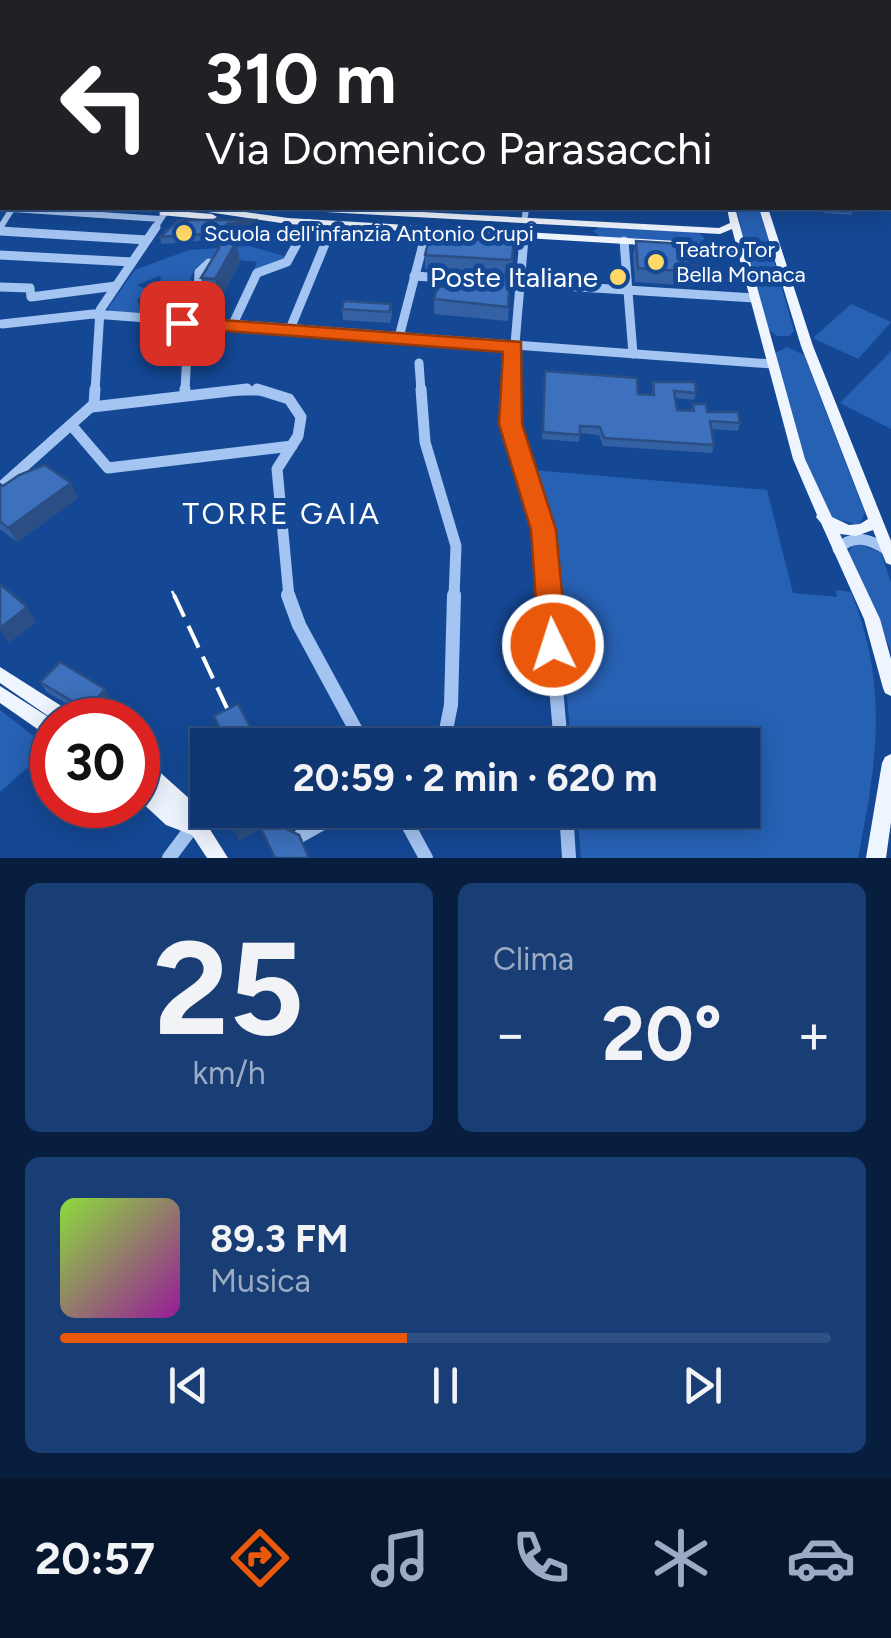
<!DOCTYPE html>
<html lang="it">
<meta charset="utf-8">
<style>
:root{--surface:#0f3670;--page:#183e75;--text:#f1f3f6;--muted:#9babc3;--line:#2f5083;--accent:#ea580c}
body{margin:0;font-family:Figtree,sans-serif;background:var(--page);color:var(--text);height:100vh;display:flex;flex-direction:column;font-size:38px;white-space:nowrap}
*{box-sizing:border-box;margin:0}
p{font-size:32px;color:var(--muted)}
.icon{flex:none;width:55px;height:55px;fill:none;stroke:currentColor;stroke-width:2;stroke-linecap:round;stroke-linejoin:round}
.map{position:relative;height:858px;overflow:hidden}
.details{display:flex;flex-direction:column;gap:25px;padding:25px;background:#081e3e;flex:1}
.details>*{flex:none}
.banner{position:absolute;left:0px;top:0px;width:892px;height:210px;box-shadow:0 5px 25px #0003,0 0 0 2px var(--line);background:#202124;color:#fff;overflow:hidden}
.speed{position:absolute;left:30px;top:698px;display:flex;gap:20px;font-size:50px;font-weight:700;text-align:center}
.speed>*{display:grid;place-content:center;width:130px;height:130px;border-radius:50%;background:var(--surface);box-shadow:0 5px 25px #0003,0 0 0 2px var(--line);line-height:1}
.speed .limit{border:15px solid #d22;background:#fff;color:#111}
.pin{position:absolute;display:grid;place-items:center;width:85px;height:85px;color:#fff;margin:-42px;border-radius:20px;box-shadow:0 5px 15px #0006}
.me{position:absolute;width:110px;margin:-55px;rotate:356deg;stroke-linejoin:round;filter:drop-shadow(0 0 8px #0008)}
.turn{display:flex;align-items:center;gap:35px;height:210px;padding:0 40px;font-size:45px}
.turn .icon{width:130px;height:130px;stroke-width:2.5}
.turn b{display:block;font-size:70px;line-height:85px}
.big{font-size:75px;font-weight:700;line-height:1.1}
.details .tile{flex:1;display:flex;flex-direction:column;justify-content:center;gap:15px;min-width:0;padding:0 35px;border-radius:15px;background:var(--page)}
.details .dial{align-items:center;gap:0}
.dial b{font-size:130px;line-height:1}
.song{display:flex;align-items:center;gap:30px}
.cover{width:120px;height:120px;border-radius:15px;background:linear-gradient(135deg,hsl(90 70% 55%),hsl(300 70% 35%))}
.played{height:10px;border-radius:5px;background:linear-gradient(90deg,var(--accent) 45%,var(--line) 45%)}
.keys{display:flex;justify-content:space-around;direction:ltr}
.heat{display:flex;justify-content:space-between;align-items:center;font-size:55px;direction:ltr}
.details .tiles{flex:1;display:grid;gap:25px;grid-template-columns:1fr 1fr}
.tile:last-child{grid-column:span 2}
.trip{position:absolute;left:190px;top:728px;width:570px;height:100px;border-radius:0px;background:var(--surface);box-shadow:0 5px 25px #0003,0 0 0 2px var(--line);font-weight:700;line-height:100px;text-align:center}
.menu{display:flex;height:160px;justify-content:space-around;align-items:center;background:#06162d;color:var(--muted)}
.menu .icon{width:70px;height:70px}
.menu .active{color:var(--accent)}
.menu b{font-size:45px;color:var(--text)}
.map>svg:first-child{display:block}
.green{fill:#2761b4}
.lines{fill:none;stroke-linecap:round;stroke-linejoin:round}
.minor-far4{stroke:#a4c4f2;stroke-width:5}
.minor-far3{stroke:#a4c4f2;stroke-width:6}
.minor-far2{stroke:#a4c4f2;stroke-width:9}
.minor-far1{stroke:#a4c4f2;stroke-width:11}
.minor{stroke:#a4c4f2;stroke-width:14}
.major{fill:#eff5ff;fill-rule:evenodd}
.rail-far1{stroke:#fff;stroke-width:2.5;stroke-dasharray:9 4;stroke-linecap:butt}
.rail{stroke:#fff;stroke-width:4;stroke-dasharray:24 10;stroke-linecap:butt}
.wall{fill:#3461a3}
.shaded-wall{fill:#2b4f84}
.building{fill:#3d71bd;stroke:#2b4f84;stroke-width:2.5}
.route{fill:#ea580c;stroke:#983908;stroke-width:2.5}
.poi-dot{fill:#ffd865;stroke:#144895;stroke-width:4}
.labels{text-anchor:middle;stroke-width:10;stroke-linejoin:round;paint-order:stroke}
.far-poi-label{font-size:22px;fill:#fff;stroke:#144895;text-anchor:start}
.poi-label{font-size:28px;fill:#fff;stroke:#144895;text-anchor:end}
.neighbourhood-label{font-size:30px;letter-spacing:2.5px;fill:#fff;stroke:#144895}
</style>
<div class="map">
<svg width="891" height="858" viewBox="0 0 891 858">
<rect width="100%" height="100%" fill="#144895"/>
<g class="green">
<polygon points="736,208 759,208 794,331 790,336 777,336 768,329"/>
<polygon points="601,226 699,233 705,239 697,243 601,237 593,231"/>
<polygon points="250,246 287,257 254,270 257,262 224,258 197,266 190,278 195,288 178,318 164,317 168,308 187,297 188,290 175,283 162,284 160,276 137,285 147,290 137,300 140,307 162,310 160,317 110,313 108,308 135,270 189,250"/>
<polygon points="851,304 891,322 858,359 813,338"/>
<polygon points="787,347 804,355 865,513 859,525 832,518 805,459 775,353"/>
<polygon points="891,351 891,429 840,403"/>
<path d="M532 470 767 490 793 593 837 597 836 590 851 592C889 688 877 760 858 858H581L577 810H742V745H571L552 519Z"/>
<polygon points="855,542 881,553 891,582 891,651 848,553"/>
<polygon points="0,710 49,748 0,792"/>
</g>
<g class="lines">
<g class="minor-far4">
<polyline points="87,0 114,2"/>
<polyline points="816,0 827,2"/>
<polyline points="20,2 27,0"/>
<polyline points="885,2 889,0"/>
</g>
<g class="minor-far3">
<polyline points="525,216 526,208"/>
<polyline points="0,228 12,209 160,219"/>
<polyline points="154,229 168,208"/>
<polyline points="305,229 309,222"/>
<polyline points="331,229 333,224"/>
</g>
<g class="minor-far2">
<polyline points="0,231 147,240"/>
<polyline points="624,241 633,354"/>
<polyline points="0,255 132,262"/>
<polyline points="414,276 458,279"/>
<polyline points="515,283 754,298"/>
<polyline points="0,287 30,288 31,297 116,286"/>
<polyline points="198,292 199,272 209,263 217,265"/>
<polyline points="182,323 209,279"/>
<polyline points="2,324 93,314 772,364"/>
<polyline points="232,326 257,273 287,262 306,227"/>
<polyline points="290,329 332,227"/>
<polyline points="399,337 427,229"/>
<polyline points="419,363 421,391"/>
<polyline points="95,391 100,310 156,227"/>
<polyline points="185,391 188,330"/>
<polyline points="225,391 265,391"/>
<polyline points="511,391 524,238"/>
</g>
<g class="minor-far1">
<polyline points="257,389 289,399 301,417 298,436 277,469 289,597"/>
<polyline points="421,389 425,442 456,546 454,597"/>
<polyline points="511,389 509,415 543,530 549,597"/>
<polyline points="185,395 185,389"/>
<polyline points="92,407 247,389"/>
<polyline points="72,426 108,468 292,446"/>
<polyline points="0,488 94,404 95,389"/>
<path d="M838 549C854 533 870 539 887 550"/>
</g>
<g class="minor">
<polyline points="288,595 299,625 364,745"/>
<polyline points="548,595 561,745"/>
<polyline points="443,745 451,705 454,595"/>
<polyline points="400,810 426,858"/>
<polyline points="566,810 569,858"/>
<polyline points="300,836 346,810"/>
<polyline points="169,858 193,826"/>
</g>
<g class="major">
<polygon points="757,0 764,0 766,2 760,2"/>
<polygon points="2,203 2,208 5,208 0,210 0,204"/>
<polygon points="196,208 216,208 288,218 728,244 737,248 732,229 720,234 307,211 302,208 347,208 719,228 730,223 727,208 735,208 805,459 832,517 849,525 860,524 868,519 801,346 759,208 768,208 813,346 891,541 891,565 886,563 873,530 856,536 840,534 880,619 891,659 891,696 885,693 883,688 864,619 821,523 816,517 817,515 793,459 739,257 726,250 288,224 201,211"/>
<polygon points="164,210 212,214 217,217 212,220 161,215 159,213"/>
<polygon points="0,667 74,714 77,720 54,720 0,683"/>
<polygon points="0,686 53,720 52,737 46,735 0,703"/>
<polygon points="891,754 891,822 886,858 866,858 882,763 885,757"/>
<polygon points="138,755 144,758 192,801 228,858 207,858 192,835 166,825 138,799 138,778 141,779 138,776"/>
</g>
<polyline class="rail-far1" points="172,591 175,597"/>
<polyline class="rail" points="174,595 232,719"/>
</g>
<g class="wall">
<polygon points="820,208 854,208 851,215 823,213"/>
<polygon points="258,220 259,226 228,230 223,239 161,244 160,237"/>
<polygon points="514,236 512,274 425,269 425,255"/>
<polygon points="636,241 688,265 711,273 708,287 635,282 633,255"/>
<polygon points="236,242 240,262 220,300 206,299 201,278"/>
<polygon points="510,276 508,321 434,314 434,299 445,287"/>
<polygon points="391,304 392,315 390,323 343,320 342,309"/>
<polygon points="545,371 638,394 652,395 653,382 696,393 694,400 675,398 677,410 691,411 693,404 707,412 740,423 738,431 711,429 714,445 712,453 603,446 599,435 580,433 579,442 542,439"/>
<polygon points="0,484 3,486 78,498 17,542 0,529"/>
<polygon points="40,682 111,699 93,720 47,692"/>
</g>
<g class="shaded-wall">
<polygon points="258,220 259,226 228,230 223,239 222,233 227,224"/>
<polygon points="236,242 240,262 220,300 215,279"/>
<polygon points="71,483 78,498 17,542 8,528"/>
<polygon points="27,607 36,622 9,643 0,628"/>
<polygon points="105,689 111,699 93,720 87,710"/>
<polygon points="290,816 294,827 290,840 286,829"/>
<polygon points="256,818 261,829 239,841 234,830"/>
</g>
<g class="building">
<polygon points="178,220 258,220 227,224 222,233 160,237"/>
<polygon points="431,231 514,236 512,260 425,255"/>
<polygon points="220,241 236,242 215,279 201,278 219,248"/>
<polygon points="636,241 684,244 688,265 710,267 711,273 638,268"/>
<polygon points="448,272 510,276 508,307 434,299 437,286 445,287"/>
<polygon points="344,301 391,304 389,312 342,309"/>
<polygon points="545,371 637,378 638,394 654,395 653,382 695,382 696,393 674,391 677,410 694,411 693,404 706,404 707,412 738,412 740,423 710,421 714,445 604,438 600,427 580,426 580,435 543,432"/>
<polygon points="45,465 71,483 8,528 0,521 0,484 3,486 19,475"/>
<polygon points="0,584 27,607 0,628"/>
<polygon points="60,662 105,689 87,710 40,682"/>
<polygon points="238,704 260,745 227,745 214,716"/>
<polygon points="226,810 288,810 290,816 286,829 299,835 309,858 275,858 256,818 234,830"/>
</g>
<polygon class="route" points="182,317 521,342 522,424 556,530 567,645 563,654 553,657 543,654 539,645 531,530 499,424 503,352 175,327 172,323"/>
<g class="poi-dot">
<circle cx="184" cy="233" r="10"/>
<circle cx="656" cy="262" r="10"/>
<circle cx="618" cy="277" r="10"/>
</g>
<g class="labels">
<g class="far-poi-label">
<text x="204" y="241">Scuola dell'infanzia Antonio Crupi</text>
<text x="676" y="257">Teatro Tor<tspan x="676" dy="25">Bella Monaca</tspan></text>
</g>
<g class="poi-label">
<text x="598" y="287">Poste Italiane</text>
</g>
<g class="neighbourhood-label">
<text x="282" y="524">TORRE GAIA</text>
</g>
</g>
</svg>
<div class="speed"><div class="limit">30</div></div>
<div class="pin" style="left:182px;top:323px;background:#d93025"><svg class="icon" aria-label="arrive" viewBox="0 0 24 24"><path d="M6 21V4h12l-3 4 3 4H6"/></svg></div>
<svg class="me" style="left:553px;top:645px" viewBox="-20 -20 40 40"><circle r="17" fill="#ea580c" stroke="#fff" stroke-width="3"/><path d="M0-11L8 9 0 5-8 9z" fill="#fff"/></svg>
<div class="trip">20:59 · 2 min · 620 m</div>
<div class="banner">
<div class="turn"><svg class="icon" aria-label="left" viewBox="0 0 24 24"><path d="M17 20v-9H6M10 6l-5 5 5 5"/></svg><div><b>310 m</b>Via Domenico Parasacchi</div></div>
</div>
</div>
<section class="details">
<div class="tiles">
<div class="tile dial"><b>25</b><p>km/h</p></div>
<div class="tile"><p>Clima</p>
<div class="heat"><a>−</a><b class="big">20°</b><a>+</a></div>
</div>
<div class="tile">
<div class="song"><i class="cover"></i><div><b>89.3 FM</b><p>Musica</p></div></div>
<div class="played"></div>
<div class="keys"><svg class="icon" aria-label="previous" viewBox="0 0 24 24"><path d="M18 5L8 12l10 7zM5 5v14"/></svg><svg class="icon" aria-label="pause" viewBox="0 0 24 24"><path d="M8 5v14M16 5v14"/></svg><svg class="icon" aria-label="next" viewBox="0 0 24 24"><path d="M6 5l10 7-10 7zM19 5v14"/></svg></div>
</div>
</div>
</section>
<nav class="menu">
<b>20:57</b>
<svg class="icon active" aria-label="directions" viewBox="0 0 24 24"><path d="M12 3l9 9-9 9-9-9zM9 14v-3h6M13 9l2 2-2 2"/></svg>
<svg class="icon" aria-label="music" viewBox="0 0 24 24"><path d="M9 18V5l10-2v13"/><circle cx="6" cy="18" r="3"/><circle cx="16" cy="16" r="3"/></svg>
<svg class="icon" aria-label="phone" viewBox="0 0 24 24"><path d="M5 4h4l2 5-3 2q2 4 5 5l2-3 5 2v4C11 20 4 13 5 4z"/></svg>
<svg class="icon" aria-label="climate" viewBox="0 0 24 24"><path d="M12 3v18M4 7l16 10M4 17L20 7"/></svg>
<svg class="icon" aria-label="car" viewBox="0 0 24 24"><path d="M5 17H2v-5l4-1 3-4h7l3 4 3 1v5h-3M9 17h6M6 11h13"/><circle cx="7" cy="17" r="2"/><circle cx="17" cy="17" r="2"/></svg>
</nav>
